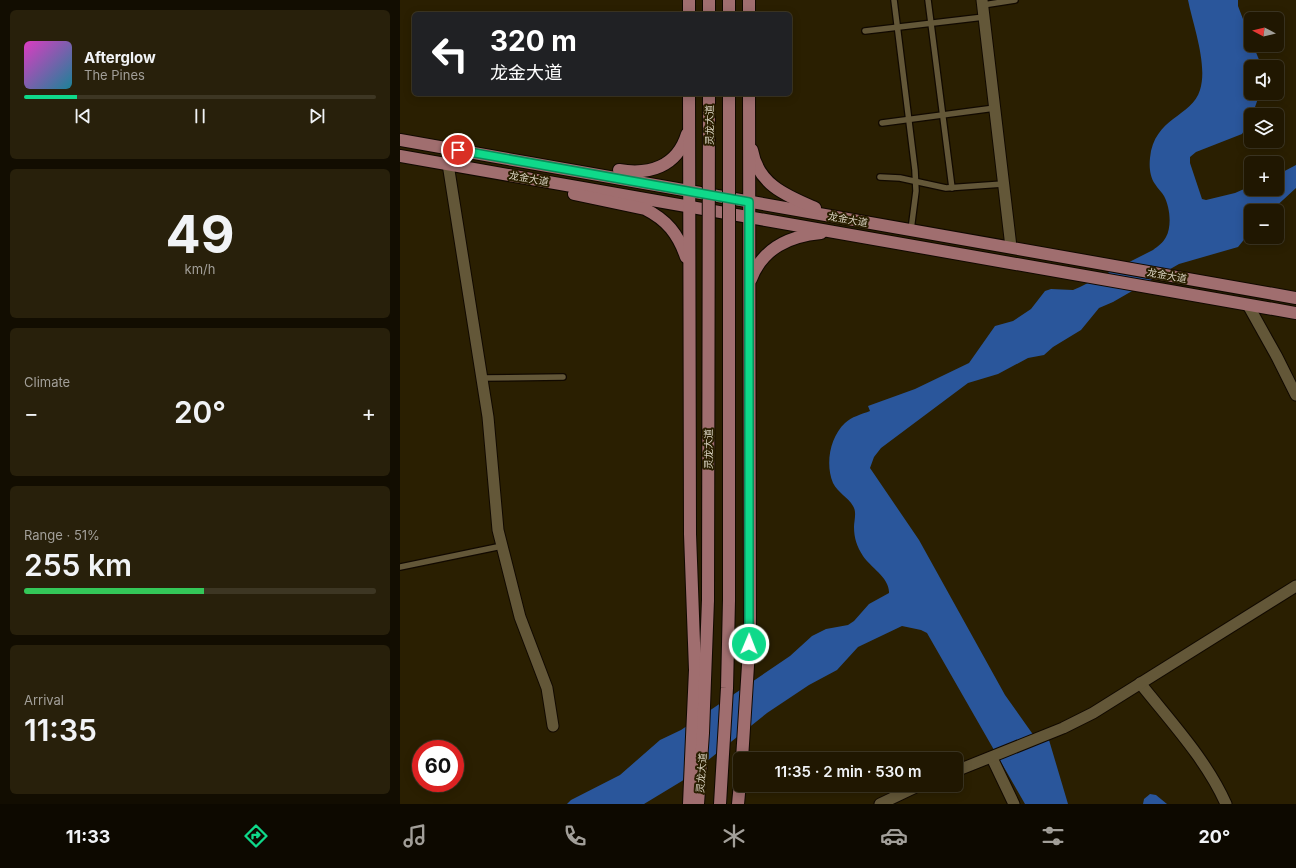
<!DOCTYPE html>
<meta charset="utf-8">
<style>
:root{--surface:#201701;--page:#28200b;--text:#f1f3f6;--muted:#a29f99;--line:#3d3623;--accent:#0fd98a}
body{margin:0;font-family:Inter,"Noto Sans SC",sans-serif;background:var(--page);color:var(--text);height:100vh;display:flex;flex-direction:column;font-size:15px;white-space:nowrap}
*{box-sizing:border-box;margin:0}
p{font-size:13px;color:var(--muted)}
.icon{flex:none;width:22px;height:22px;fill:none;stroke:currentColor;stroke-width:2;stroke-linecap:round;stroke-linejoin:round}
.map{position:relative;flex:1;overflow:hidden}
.side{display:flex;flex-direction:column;gap:10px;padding:10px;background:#120d01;width:400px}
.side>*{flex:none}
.guide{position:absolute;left:12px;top:12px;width:380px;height:84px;border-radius:6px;box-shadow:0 2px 10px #0003,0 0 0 1px var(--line);background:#202124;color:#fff;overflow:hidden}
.needle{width:26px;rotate:277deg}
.buttons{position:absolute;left:844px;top:12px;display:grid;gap:8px}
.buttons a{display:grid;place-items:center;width:40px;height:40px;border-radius:6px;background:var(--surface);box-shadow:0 2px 10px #0003,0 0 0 1px var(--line);font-size:20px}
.speed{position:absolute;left:12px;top:740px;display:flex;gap:8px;font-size:20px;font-weight:700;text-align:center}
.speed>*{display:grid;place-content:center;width:52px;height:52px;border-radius:50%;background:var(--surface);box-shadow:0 2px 10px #0003,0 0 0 1px var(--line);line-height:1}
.speed .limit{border:6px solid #d22;background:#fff;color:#111}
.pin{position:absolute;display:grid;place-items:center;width:34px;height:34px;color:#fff;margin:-17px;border:2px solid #fff;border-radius:50%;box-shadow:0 1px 4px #0007}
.me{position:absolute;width:44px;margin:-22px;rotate:1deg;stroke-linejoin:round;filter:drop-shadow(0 0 3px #0008)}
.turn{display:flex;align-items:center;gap:14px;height:84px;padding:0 12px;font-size:18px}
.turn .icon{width:52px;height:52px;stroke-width:2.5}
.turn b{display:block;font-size:28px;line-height:34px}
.big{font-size:30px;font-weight:600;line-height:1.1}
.side .tile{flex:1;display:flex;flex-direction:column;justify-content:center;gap:6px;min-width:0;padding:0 14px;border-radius:6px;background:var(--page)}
.side .dial{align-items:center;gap:0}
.dial b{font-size:52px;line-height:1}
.song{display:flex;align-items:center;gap:12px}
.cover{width:48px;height:48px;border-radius:6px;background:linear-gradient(135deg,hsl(310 70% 55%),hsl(190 70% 35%))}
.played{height:4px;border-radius:2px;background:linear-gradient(90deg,var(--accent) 15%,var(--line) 15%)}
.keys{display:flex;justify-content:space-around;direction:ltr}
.heat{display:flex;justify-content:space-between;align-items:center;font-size:22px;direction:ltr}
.charge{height:6px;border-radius:3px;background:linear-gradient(90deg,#34c759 51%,var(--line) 0)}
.trip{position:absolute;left:333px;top:752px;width:230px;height:40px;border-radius:6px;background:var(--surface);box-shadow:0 2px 10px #0003,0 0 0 1px var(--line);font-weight:600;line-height:40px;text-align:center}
.menu{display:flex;height:64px;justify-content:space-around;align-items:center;background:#0d0900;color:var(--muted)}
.menu .icon{width:28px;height:28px}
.menu .current{color:var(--accent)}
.menu b{font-size:18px;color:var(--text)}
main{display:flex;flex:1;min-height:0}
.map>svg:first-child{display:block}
.water{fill:#2a569b}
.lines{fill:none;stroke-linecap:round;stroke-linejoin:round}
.lane-casing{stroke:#110900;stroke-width:8}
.street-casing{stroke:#110900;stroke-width:13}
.primary-casing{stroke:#110900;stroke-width:14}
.lane{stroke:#635738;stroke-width:5.5}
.street{stroke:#635738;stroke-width:11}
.primary{stroke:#a06e6f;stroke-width:12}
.primary-bridge-casing{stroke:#110900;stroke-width:14;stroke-linecap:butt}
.primary-bridge{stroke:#a06e6f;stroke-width:12}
.route-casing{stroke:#0a8d5a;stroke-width:10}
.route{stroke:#0fd98a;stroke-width:7}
.labels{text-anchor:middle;stroke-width:4;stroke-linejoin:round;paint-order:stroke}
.street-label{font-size:10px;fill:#d9d3c1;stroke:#2a1f01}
</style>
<main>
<section class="side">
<div class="tile">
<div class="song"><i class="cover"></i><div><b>Afterglow</b><p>The Pines</p></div></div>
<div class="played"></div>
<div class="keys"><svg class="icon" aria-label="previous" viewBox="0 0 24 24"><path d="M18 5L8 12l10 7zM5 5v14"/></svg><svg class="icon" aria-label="pause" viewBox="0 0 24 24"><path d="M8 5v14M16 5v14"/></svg><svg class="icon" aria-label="next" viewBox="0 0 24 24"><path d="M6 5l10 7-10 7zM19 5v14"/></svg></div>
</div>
<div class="tile dial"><b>49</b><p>km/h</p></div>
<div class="tile"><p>Climate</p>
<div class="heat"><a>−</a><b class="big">20°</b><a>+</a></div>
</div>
<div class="tile"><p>Range · 51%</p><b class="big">255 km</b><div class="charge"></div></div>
<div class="tile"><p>Arrival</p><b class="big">11:35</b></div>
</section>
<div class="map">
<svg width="896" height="804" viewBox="0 0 896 804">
<rect width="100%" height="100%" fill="#2a1f01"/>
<g class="water">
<path d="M788 0H838V6L851 40V45H853L862 67H851V93H860L850 121 842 134 796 152 790 157V163L802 199 806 200 835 193 851 186V189H877V175L896 165V188L871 211H851V231L838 247 779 264 713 302 699 308 681 330 653 347 644 355 628 358 598 374 568 383 481 448 474 457 470 468 519 540 605 695 639 743 649 740 668 804H625L527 633 521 630 502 626 458 647 437 670 409 685 367 713 282 781 244 804H167L171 800 220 775 260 740 281 730 390 656 412 636 426 629 448 625 454 621 469 604 489 593C490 578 470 567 463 556 457 547 454 538 454 527 454 521 457 512 453 506 448 497 438 493 433 483 425 464 430 437 445 423 451 417 462 414 470 411L468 406 515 389 569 363 595 326 613 321 631 309 645 291 651 289 673 290 680 287 753 250C758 246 763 243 766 237 772 226 770 207 764 196 762 192 758 189 755 184 750 177 749 167 750 158 754 117 792 117 800 90 808 65 793 25 788 0Z"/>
<polygon points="750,794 756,795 767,804 743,804 744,799"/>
</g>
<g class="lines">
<g class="lane-casing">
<g id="lane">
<polyline points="494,0 515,170 516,191 511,230"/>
<polyline points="528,0 552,188"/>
<polyline points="583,5 615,0"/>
<polyline points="465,31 584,17"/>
<polyline points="482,123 595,108"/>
<polyline points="480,177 500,178 546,188 603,184"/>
<polyline points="82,378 163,377"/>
<polyline points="0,567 102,546"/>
</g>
</g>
<g class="street-casing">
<g id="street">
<polyline points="582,0 611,247"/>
<polyline points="48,164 88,417 98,530 120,617 147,688 153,726"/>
<polyline points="848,305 877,357 896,395"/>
<path d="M740 683C770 721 806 759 826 804"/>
<polyline points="592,758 614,804"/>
<polyline points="556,771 663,728 693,713 896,586"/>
<polyline points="480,804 520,785"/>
</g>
</g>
<g class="primary-casing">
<g id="primary">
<polyline points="329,0 329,14"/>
<polyline points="349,0 349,14"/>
<polyline points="289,14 289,0"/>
<polyline points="309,14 309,0"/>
<polyline points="0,140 896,298"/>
<path d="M352 150C358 185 387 196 415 208"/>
<polyline points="0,156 896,313"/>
<path d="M219 170C249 175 277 167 287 134"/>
<path d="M174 194 245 209C267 220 278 234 286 257"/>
<path d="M351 279C363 248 389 236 421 233"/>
<polyline points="342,759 350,634 349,94"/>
<polyline points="289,804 295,670 290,534 289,94"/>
<polyline points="298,804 303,733 308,600"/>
<polyline points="320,804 327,688 329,600"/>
<polyline points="338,804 340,783"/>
</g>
</g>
<use href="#lane" class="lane"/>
<use href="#street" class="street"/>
<use href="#primary" class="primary"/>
<g class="primary-bridge-casing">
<g id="primary-bridge">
<polyline points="329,94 329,600"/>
<polyline points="308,600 309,94"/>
</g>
</g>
<use href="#primary-bridge" class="primary-bridge"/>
</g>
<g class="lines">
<g class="route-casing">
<polyline id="route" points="58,150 349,202 349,644"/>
</g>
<use href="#route" class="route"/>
</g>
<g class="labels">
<g class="street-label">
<text transform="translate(309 125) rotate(-90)" y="4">灵龙大道</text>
<text transform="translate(129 178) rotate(10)" y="4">龙金大道</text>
<text transform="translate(448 219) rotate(10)" y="4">龙金大道</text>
<text transform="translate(767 275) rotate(10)" y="4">龙金大道</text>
<text transform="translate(308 449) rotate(-90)" y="4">灵龙大道</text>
<text transform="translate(301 773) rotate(-86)" y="4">灵龙大道</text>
</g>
</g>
</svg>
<div class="buttons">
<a><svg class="needle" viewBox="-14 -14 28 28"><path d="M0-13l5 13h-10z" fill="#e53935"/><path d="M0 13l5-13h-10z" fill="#a29f99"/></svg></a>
<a><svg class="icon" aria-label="sound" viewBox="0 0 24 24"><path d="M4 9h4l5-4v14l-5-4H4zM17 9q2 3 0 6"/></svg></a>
<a><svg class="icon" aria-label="layers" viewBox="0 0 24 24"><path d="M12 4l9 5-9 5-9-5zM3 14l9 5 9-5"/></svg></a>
<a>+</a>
<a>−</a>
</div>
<div class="speed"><div class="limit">60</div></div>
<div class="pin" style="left:58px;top:150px;background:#d93025"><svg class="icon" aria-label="arrive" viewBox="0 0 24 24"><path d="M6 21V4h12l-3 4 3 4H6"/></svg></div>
<svg class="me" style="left:349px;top:644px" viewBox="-20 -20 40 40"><circle r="17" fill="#0fd98a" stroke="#fff" stroke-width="3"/><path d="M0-11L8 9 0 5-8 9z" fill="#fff"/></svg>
<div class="trip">11:35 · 2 min · 530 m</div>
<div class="guide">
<div class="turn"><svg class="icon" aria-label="left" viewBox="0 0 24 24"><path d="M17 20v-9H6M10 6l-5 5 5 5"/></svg><div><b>320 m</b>龙金大道</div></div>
</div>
</div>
</main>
<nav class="menu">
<b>11:33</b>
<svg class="icon current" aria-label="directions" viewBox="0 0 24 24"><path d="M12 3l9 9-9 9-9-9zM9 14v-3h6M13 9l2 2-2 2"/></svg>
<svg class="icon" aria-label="music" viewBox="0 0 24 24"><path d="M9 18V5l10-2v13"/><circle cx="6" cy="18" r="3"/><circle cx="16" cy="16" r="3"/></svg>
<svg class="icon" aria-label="phone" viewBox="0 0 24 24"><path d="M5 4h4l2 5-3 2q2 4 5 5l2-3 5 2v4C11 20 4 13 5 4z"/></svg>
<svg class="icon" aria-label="climate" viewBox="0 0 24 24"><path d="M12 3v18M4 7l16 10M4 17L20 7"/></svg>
<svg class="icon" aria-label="car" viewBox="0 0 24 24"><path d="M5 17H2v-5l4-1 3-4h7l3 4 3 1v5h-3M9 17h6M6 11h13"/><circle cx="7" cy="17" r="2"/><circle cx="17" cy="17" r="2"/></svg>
<svg class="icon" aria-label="filters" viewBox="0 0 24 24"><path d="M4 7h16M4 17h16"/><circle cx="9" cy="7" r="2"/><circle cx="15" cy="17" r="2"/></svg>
<b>20°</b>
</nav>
